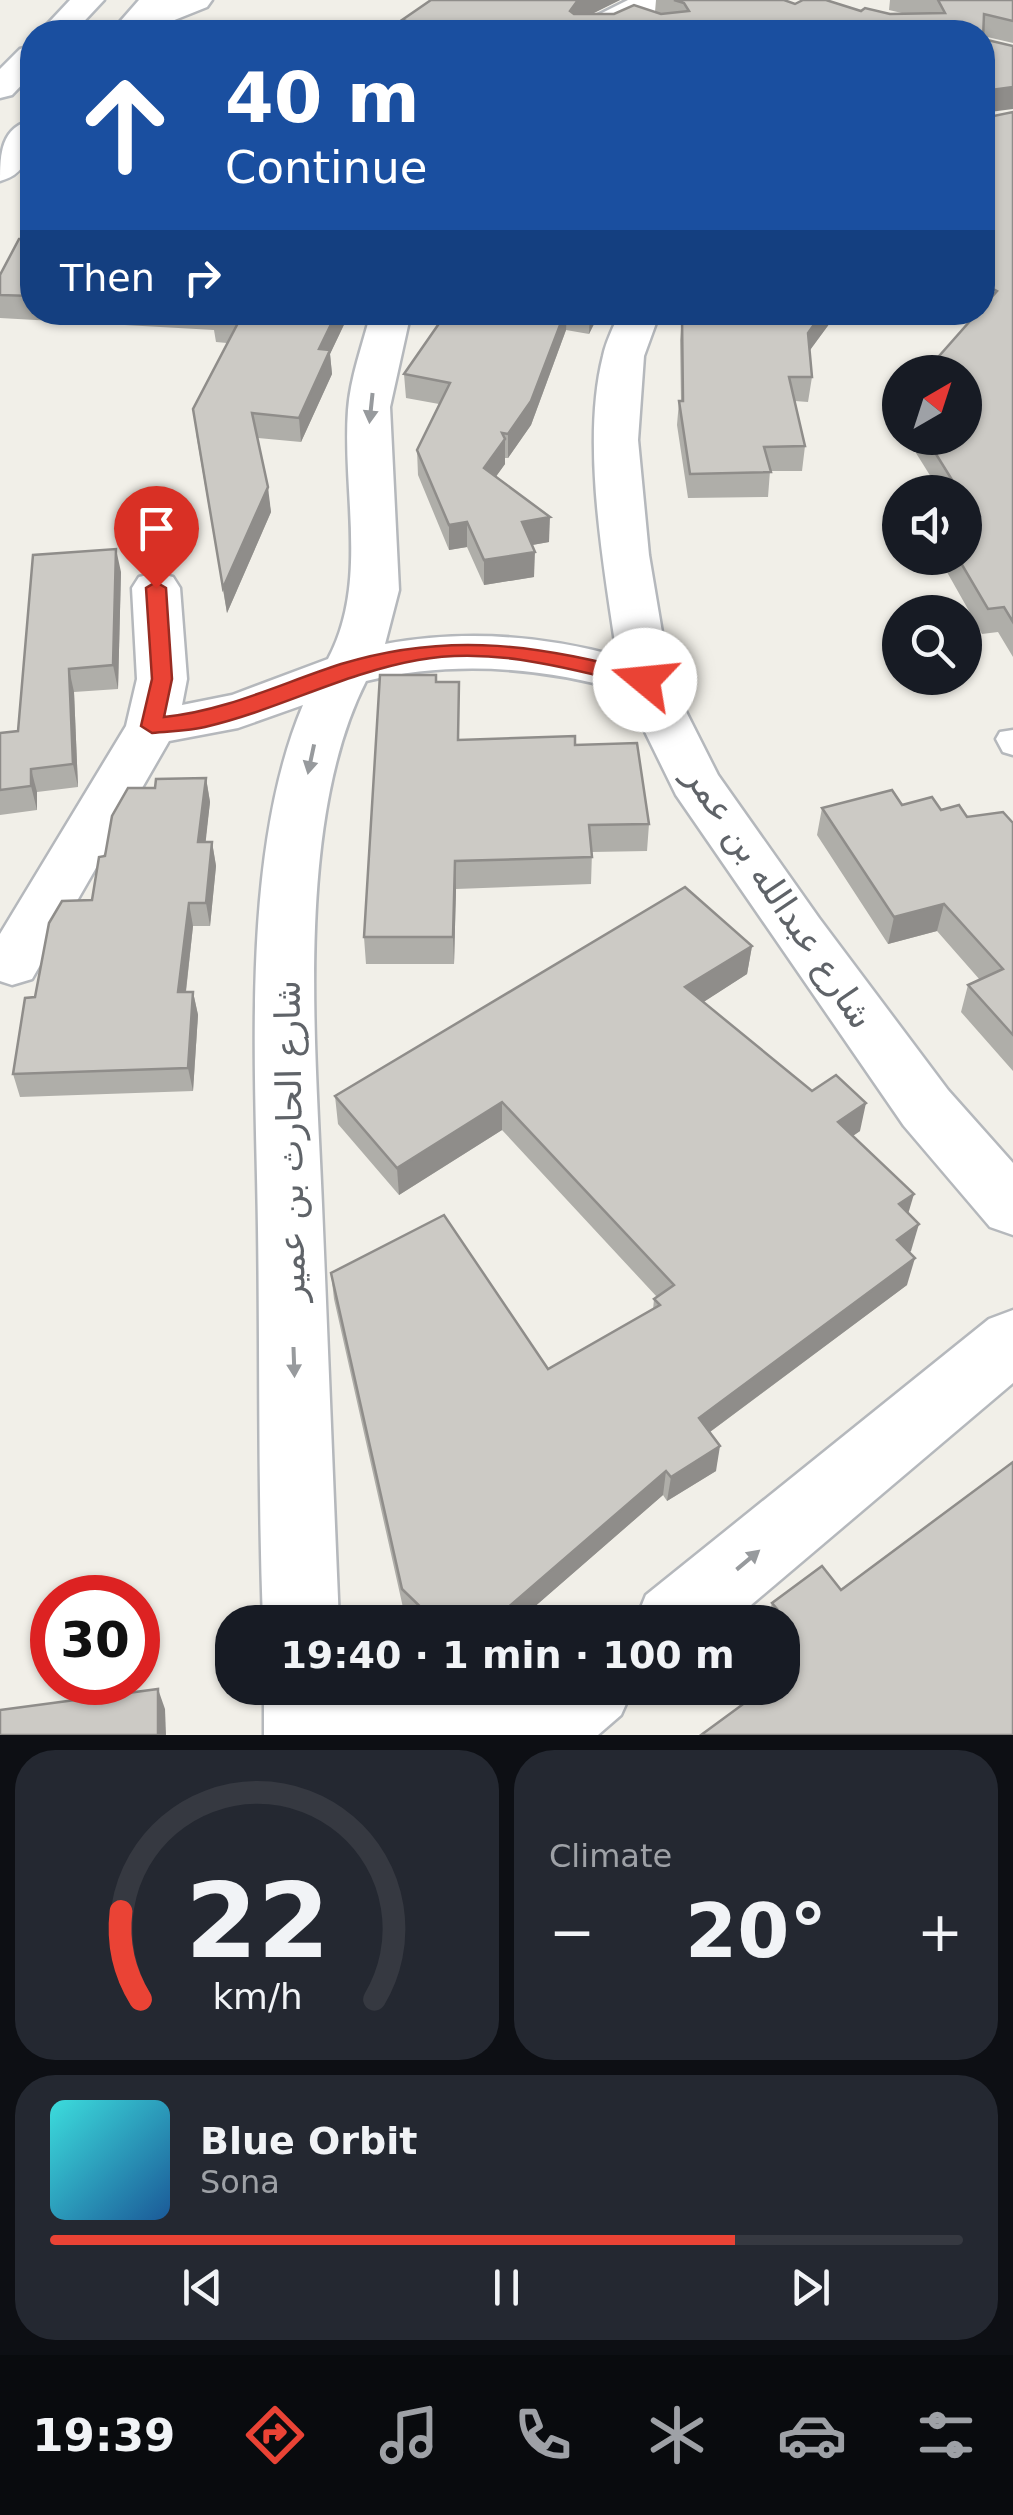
<!DOCTYPE html>
<meta charset="utf-8">
<style>
:root{--surface:#171b24;--page:#242831;--text:#f1f3f6;--muted:#9ea1a6;--line:#363941;--accent:#ea4335}
body{margin:0;font-family:"DejaVu Sans","Noto Naskh Arabic",sans-serif;background:var(--page);color:var(--text);height:100vh;display:flex;flex-direction:column;font-size:38px;white-space:nowrap}
*{box-sizing:border-box;margin:0}
p{font-size:32px;color:var(--muted)}
.icon{flex:none;width:55px;height:55px;fill:none;stroke:currentColor;stroke-width:2;stroke-linecap:round;stroke-linejoin:round}
.map{position:relative;height:1735px;overflow:hidden}
.sheet{display:flex;flex-direction:column;gap:15px;padding:15px;background:#0d0f14;flex:1}
.sheet>*{flex:none}
.hud{position:absolute;left:20px;top:20px;width:975px;height:305px;border-radius:40px;box-shadow:0 2px 8px #0004;background:#1a4fa0;color:#fff;overflow:hidden}
.needle{width:65px;rotate:39deg}
.fabs{position:absolute;left:882px;top:355px;display:grid;gap:20px}
.fabs a{display:grid;place-items:center;width:100px;height:100px;border-radius:50%;background:var(--surface);box-shadow:0 2px 8px #0004;font-size:50px}
.speed{position:absolute;left:30px;top:1575px;display:flex;gap:20px;font-size:50px;font-weight:700;text-align:center}
.speed>*{display:grid;place-content:center;width:130px;height:130px;border-radius:50%;background:var(--surface);box-shadow:0 2px 8px #0004;line-height:1}
.speed .limit{border:15px solid #d22;background:#fff;color:#111}
.pin{position:absolute;display:grid;place-items:center;width:85px;height:85px;color:#fff;margin:-102px -42px;border-radius:50% 50% 50% 0;rotate:-45deg;box-shadow:0 0 10px #0007}
.pin .icon{rotate:45deg}
.me{position:absolute;width:110px;margin:-55px;rotate:287deg;stroke-linejoin:round;filter:drop-shadow(0 0 8px #0008)}
.turn{display:flex;align-items:center;gap:35px;height:210px;padding:0 40px;font-size:45px}
.turn .icon{width:130px;height:130px;stroke-width:2.5}
.turn b{display:block;font-size:70px;line-height:85px}
.then{display:flex;align-items:center;height:95px;padding:0 40px;background:#0003;gap:20px;font-size:38px}
.big{font-size:75px;font-weight:600;line-height:1.1}
.sheet .tile{flex:1;display:flex;flex-direction:column;justify-content:center;gap:15px;min-width:0;padding:0 35px;border-radius:40px;background:var(--page)}
.sheet .dial{align-items:center;gap:0}
.dial svg{height:260px;overflow:visible;fill:none;stroke:var(--line);stroke-width:7;stroke-linecap:round;text-anchor:middle}
.dial text{fill:var(--text);stroke:none}
.song{display:flex;align-items:center;gap:30px}
.cover{width:120px;height:120px;border-radius:15px;background:linear-gradient(135deg,hsl(180 70% 55%),hsl(210 70% 35%))}
.played{height:10px;border-radius:5px;background:linear-gradient(90deg,var(--accent) 75%,var(--line) 75%)}
.keys{display:flex;justify-content:space-around;direction:ltr}
.heat{display:flex;justify-content:space-between;align-items:center;font-size:55px;direction:ltr}
.sheet .tiles{flex:1;display:grid;gap:15px;grid-template-columns:1fr 1fr}
.tile:last-child{grid-column:span 2}
.trip{position:absolute;left:215px;top:1605px;width:585px;height:100px;border-radius:40px;background:var(--surface);box-shadow:0 2px 8px #0004;font-weight:600;line-height:100px;text-align:center}
.menu{display:flex;height:160px;justify-content:space-around;align-items:center;background:#090b0e;color:var(--muted)}
.menu .icon{width:70px;height:70px}
.menu .active{color:var(--accent)}
.menu b{font-size:45px;color:var(--text)}
.map>svg:first-child{display:block}
.lines{fill:none;stroke-linecap:round;stroke-linejoin:round}
.lane-casing{stroke:#b5b8bc;stroke-width:5}
.street-casing{stroke:#b5b8bc;stroke-width:5}
.secondary-casing{stroke:#b6babf;stroke-width:5}
.lane{fill:#fff;fill-rule:evenodd}
.street{fill:#fff;fill-rule:evenodd}
.secondary{fill:#fff;fill-rule:evenodd}
.wall{fill:#afaea9}
.shaded-wall{fill:#8f8d8a}
.building{fill:#cccac5;stroke:#8f8d8a;stroke-width:2.5}
.oneway{fill:#979a9d}
.route{fill:#ea4335;stroke:#982c22;stroke-width:2.5}
.labels{text-anchor:middle;stroke-width:8;stroke-linejoin:round;paint-order:stroke}
.street-label{font-size:35px;fill:#5f6368;stroke:#fff}
</style>
<div class="map">
<svg width="1013" height="1735" viewBox="0 0 1013 1735">
<rect width="100%" height="100%" fill="#f1efe8"/>
<g class="lines">
<g class="lane-casing">
<polygon id="lane" points="1013,730 1013,755 1003,752 996,739 1000,732"/>
</g>
<g class="street-casing">
<g id="street">
<polygon points="168,0 212,0 207,7 147,31 131,32 120,24 125,17"/>
<polygon points="628,0 668,0 663,7 613,32 573,32 578,25"/>
<path d="M371 312H411L390 407 399 590 385 644C462 630 541 635 617 656 604 567 581 443 603 356 606 341 614 326 620 312H660L644 356 638 440 649 555 670 680 718 775 819 918 948 1090 1013 1163V1235L990 1227 904 1126 676 795 625 691C540 667 453 660 366 681 294 823 316 1049 322 1205 328 1344 333 1483 339 1622H263C258 1492 260 1360 258 1229 256 1068 240 854 303 705L238 728 169 741 32 979 12 985 0 981V934L126 726 137 679 132 588 139 577 156 573 173 577 180 588 187 679 182 705 232 695 328 659C369 582 342 493 348 410 350 378 363 344 371 312Z"/>
<polygon points="1013,1310 1013,1383 731,1622 635,1622 646,1595 989,1319"/>
<polygon points="264,1688 633,1688 621,1715 598,1735 264,1735"/>
</g>
</g>
<g class="secondary-casing">
<g id="secondary">
<polygon points="70,0 104,0 74,32 40,32"/>
<polygon points="139,0 172,0 144,32 111,32"/>
<polygon points="32,46 32,74 12,95 0,98 0,69 20,49"/>
<path d="M32 120C34 146 30 173 0 181 0 154 1 127 32 120Z"/>
</g>
</g>
<use href="#lane" class="lane"/>
<use href="#street" class="street"/>
<use href="#secondary" class="secondary"/>
</g>
<g class="wall">
<polygon points="431,0 620,0 591,14 655,12 656,0 784,0 795,4 890,14 906,14 889,10 890,0 1013,0 1013,43 983,36 984,118 1013,112 1013,657 998,632 982,634 943,565 945,558 965,558 965,492 929,492 930,486 936,485 916,453 918,438 965,438 982,312 982,32 402,32 402,20"/>
<polygon points="32,239 32,312 350,312 330,354 332,374 301,442 258,438 271,512 227,613 196,433 227,343 216,342 214,330 0,318 0,275"/>
<polygon points="442,312 600,312 589,334 566,330 531,425 508,458 505,458 505,464 496,476 549,542 532,545 534,577 484,585 467,547 449,550 418,475 417,450 439,404 406,398 404,374 442,318"/>
<polygon points="685,312 838,312 809,351 812,377 808,402 795,401 805,446 802,471 770,471 768,497 688,498 677,425 679,401 681,401 680,340 682,316"/>
<polygon points="121,572 118,689 74,692 78,787 37,792 37,810 0,815 0,733 18,731"/>
<polygon points="436,682 459,682 459,740 575,745 649,824 647,851 592,852 591,884 456,889 454,964 366,964 364,937"/>
<polygon points="206,778 210,802 205,842 212,842 216,866 210,926 193,926 186,992 193,992 198,1015 193,1091 20,1097 13,1074 35,997 92,900 105,856 155,788"/>
<polygon points="902,805 1013,823 1013,1071 961,1012 968,985 980,980 937,931 888,944 817,835 822,808"/>
<polygon points="752,946 747,974 703,1002 860,1131 853,1136 908,1214 911,1251 909,1252 907,1285 710,1432 716,1471 667,1501 663,1495 517,1622 415,1622 404,1612 334,1299 331,1273 548,1369 653,1310 654,1299 657,1297 502,1130 399,1195 338,1124 335,1096"/>
<polygon points="841,1590 1013,1735 758,1693 754,1688 782,1688 769,1614 772,1603"/>
</g>
<g class="shaded-wall">
<polygon points="577,0 620,0 576,22 570,11"/>
<polygon points="1013,87 1013,109 982,113 983,91"/>
<polygon points="337,312 350,312 330,354 332,374 301,442 299,418 319,349"/>
<polygon points="565,312 567,312 566,330 531,425 508,458 508,434"/>
<polygon points="590,312 600,312 589,334"/>
<polygon points="823,312 838,312 805,357 808,333"/>
<polygon points="505,439 505,464 485,492 484,468"/>
<polygon points="268,487 271,512 227,613 223,588"/>
<polygon points="550,517 549,542 521,547 522,522"/>
<polygon points="467,522 467,547 449,550 449,525"/>
<polygon points="116,549 121,572 118,689 113,665"/>
<polygon points="535,552 534,577 484,585 484,560"/>
<polygon points="69,669 74,692 78,787 73,764"/>
<polygon points="31,769 37,792 37,810 31,786"/>
<polygon points="206,778 210,802 203,866 198,842"/>
<polygon points="212,842 216,866 210,926 206,903"/>
<polygon points="455,861 456,889 454,964 453,937"/>
<polygon points="189,903 193,926 183,1016 178,992"/>
<polygon points="944,904 937,931 888,944 894,917"/>
<polygon points="752,946 747,974 682,1016 685,987"/>
<polygon points="193,992 198,1015 193,1091 188,1068"/>
<polygon points="502,1102 502,1130 399,1195 397,1168"/>
<polygon points="866,1103 860,1131 832,1150 838,1122"/>
<polygon points="914,1194 906,1221 899,1204"/>
<polygon points="919,1224 911,1251 890,1267 897,1240"/>
<polygon points="915,1258 907,1285 695,1443 699,1418"/>
<polygon points="720,1446 716,1471 667,1501 671,1477"/>
<polygon points="666,1471 663,1495 517,1622 491,1622"/>
<polygon points="158,1689 165,1709 166,1735 158,1735"/>
</g>
<g class="building">
<polygon points="431,0 578,0 570,11 574,14 614,14 634,5 661,14 689,11 684,3 674,0 784,0 795,4 803,0 826,0 861,11 865,8 890,14 945,13 938,0 1013,0 1013,21 984,14 983,39 1013,46 1013,87 983,91 984,118 1013,112 1013,622 1004,607 988,609 958,558 965,558 965,492 934,492 930,486 954,483 926,438 965,438 965,372 925,372 978,312 982,312 982,308 997,291 982,283 982,153 987,152 982,148 982,32 416,32 421,25 402,20"/>
<polygon points="19,239 32,239 32,296 0,295 0,275"/>
<polygon points="216,312 337,312 319,349 330,350 299,418 252,413 268,487 223,588 193,409 239,321 213,318"/>
<polygon points="447,312 565,312 531,401 508,434 502,433 505,439 484,468 550,517 522,522 535,552 484,560 467,522 449,525 417,450 450,383 404,374"/>
<polygon points="685,312 823,312 808,333 812,377 789,377 805,446 764,447 771,472 690,474 679,401 683,401 682,316"/>
<polygon points="116,549 113,665 69,669 73,764 31,769 31,786 0,790 0,733 18,731 33,555"/>
<polygon points="380,675 436,675 436,682 459,682 458,740 575,736 575,745 637,743 649,824 589,825 592,857 455,861 453,937 364,937"/>
<polygon points="206,778 198,842 212,842 206,903 189,903 178,992 193,992 188,1068 13,1074 25,998 35,997 49,923 62,901 92,900 99,857 105,856 112,816 128,788 155,788 156,779"/>
<polygon points="892,790 902,805 932,797 941,810 959,805 967,817 1003,812 1013,823 1013,1035 968,985 1003,969 944,904 894,917 822,808"/>
<polygon points="685,887 752,946 685,987 812,1091 836,1075 866,1103 838,1122 914,1194 899,1204 919,1224 897,1240 915,1258 699,1418 720,1446 671,1477 666,1471 491,1622 436,1622 402,1589 331,1273 444,1215 548,1369 660,1305 654,1299 674,1285 502,1102 397,1168 335,1096"/>
<polygon points="1013,1462 1013,1735 701,1735 765,1688 782,1688 782,1622 756,1622 777,1609 772,1603 822,1566 841,1590"/>
<polygon points="158,1689 158,1735 0,1735 0,1710"/>
</g>
<defs><path id="oneway-solid" d="M-6-.8H1V-3.2L6.5 0L1 3.2V.8H-6Z" transform="scale(2.5)"/></defs>
<g class="oneway">
<use href="#oneway-solid" transform="translate(371 408) rotate(96)"/>
<use href="#oneway-solid" transform="translate(311 759) rotate(102)"/>
<use href="#oneway-solid" transform="translate(294 1362) rotate(88)"/>
<use href="#oneway-solid" transform="translate(748 1560) rotate(-40)"/>
</g>
<path class="route" d="M156 582 166 588 172 679 164 717C226 711 282 683 341 664 452 630 543 646 652 675L655 680 645 687C571 669 494 646 418 660 344 673 278 710 205 727 188 731 169 731 152 733L141 726 152 679 146 588Z"/>
<g class="labels">
<g class="street-label">
<text transform="translate(779 897) rotate(56)" y="12">شارع عبدالله بن عمر</text>
<text transform="translate(290 1141) rotate(-91)" y="12">شارع الحارث بن عمير</text>
</g>
</g>
</svg>
<div class="fabs">
<a><svg class="needle" viewBox="-14 -14 28 28"><path d="M0-13l5 13h-10z" fill="#e53935"/><path d="M0 13l5-13h-10z" fill="#9ea1a6"/></svg></a>
<a><svg class="icon" aria-label="sound" viewBox="0 0 24 24"><path d="M4 9h4l5-4v14l-5-4H4zM17 9q2 3 0 6"/></svg></a>
<a><svg class="icon" aria-label="search" viewBox="0 0 24 24"><circle cx="10" cy="10" r="6"/><path d="M15 15l6 6"/></svg></a>
</div>
<div class="speed"><div class="limit">30</div></div>
<div class="pin" style="left:156px;top:588px;background:#d93025"><svg class="icon" aria-label="arrive" viewBox="0 0 24 24"><path d="M6 21V4h12l-3 4 3 4H6"/></svg></div>
<svg class="me" style="left:645px;top:680px" viewBox="-20 -20 40 40"><circle r="19" fill="#fff"/><path d="M0-13L10 11 0 6-10 11z" fill="#ea4335"/></svg>
<div class="trip">19:40 · 1 min · 100 m</div>
<div class="hud">
<div class="turn"><svg class="icon" aria-label="ahead" viewBox="0 0 24 24"><path d="M12 20V5M6 11l6-6 6 6"/></svg><div><b>40 m</b>Continue</div></div>
<div class="then">Then<svg class="icon" aria-label="right" viewBox="0 0 24 24"><path d="M7 20v-9h11M14 6l5 5-5 5"/></svg></div>
</div>
</div>
<section class="sheet">
<div class="tiles">
<div class="tile dial"><svg viewBox="0 0 100 80">
<path d="M14 69A42 42 0 1 1 86 69"/>
<path d="M14 69A42 42 0 0 1 8 42" stroke="#ea4335"/>
<text x="50" y="56" font-size="32" font-weight="700">22</text>
<text x="50" y="72" font-size="11">km/h</text>
</svg></div>
<div class="tile"><p>Climate</p>
<div class="heat"><a>−</a><b class="big">20°</b><a>+</a></div>
</div>
<div class="tile">
<div class="song"><i class="cover"></i><div><b>Blue Orbit</b><p>Sona</p></div></div>
<div class="played"></div>
<div class="keys"><svg class="icon" aria-label="previous" viewBox="0 0 24 24"><path d="M18 5L8 12l10 7zM5 5v14"/></svg><svg class="icon" aria-label="pause" viewBox="0 0 24 24"><path d="M8 5v14M16 5v14"/></svg><svg class="icon" aria-label="next" viewBox="0 0 24 24"><path d="M6 5l10 7-10 7zM19 5v14"/></svg></div>
</div>
</div>
</section>
<nav class="menu">
<b>19:39</b>
<svg class="icon active" aria-label="directions" viewBox="0 0 24 24"><path d="M12 3l9 9-9 9-9-9zM9 14v-3h6M13 9l2 2-2 2"/></svg>
<svg class="icon" aria-label="music" viewBox="0 0 24 24"><path d="M9 18V5l10-2v13"/><circle cx="6" cy="18" r="3"/><circle cx="16" cy="16" r="3"/></svg>
<svg class="icon" aria-label="phone" viewBox="0 0 24 24"><path d="M5 4h4l2 5-3 2q2 4 5 5l2-3 5 2v4C11 20 4 13 5 4z"/></svg>
<svg class="icon" aria-label="climate" viewBox="0 0 24 24"><path d="M12 3v18M4 7l16 10M4 17L20 7"/></svg>
<svg class="icon" aria-label="car" viewBox="0 0 24 24"><path d="M5 17H2v-5l4-1 3-4h7l3 4 3 1v5h-3M9 17h6M6 11h13"/><circle cx="7" cy="17" r="2"/><circle cx="17" cy="17" r="2"/></svg>
<svg class="icon" aria-label="filters" viewBox="0 0 24 24"><path d="M4 7h16M4 17h16"/><circle cx="9" cy="7" r="2"/><circle cx="15" cy="17" r="2"/></svg>
</nav>
